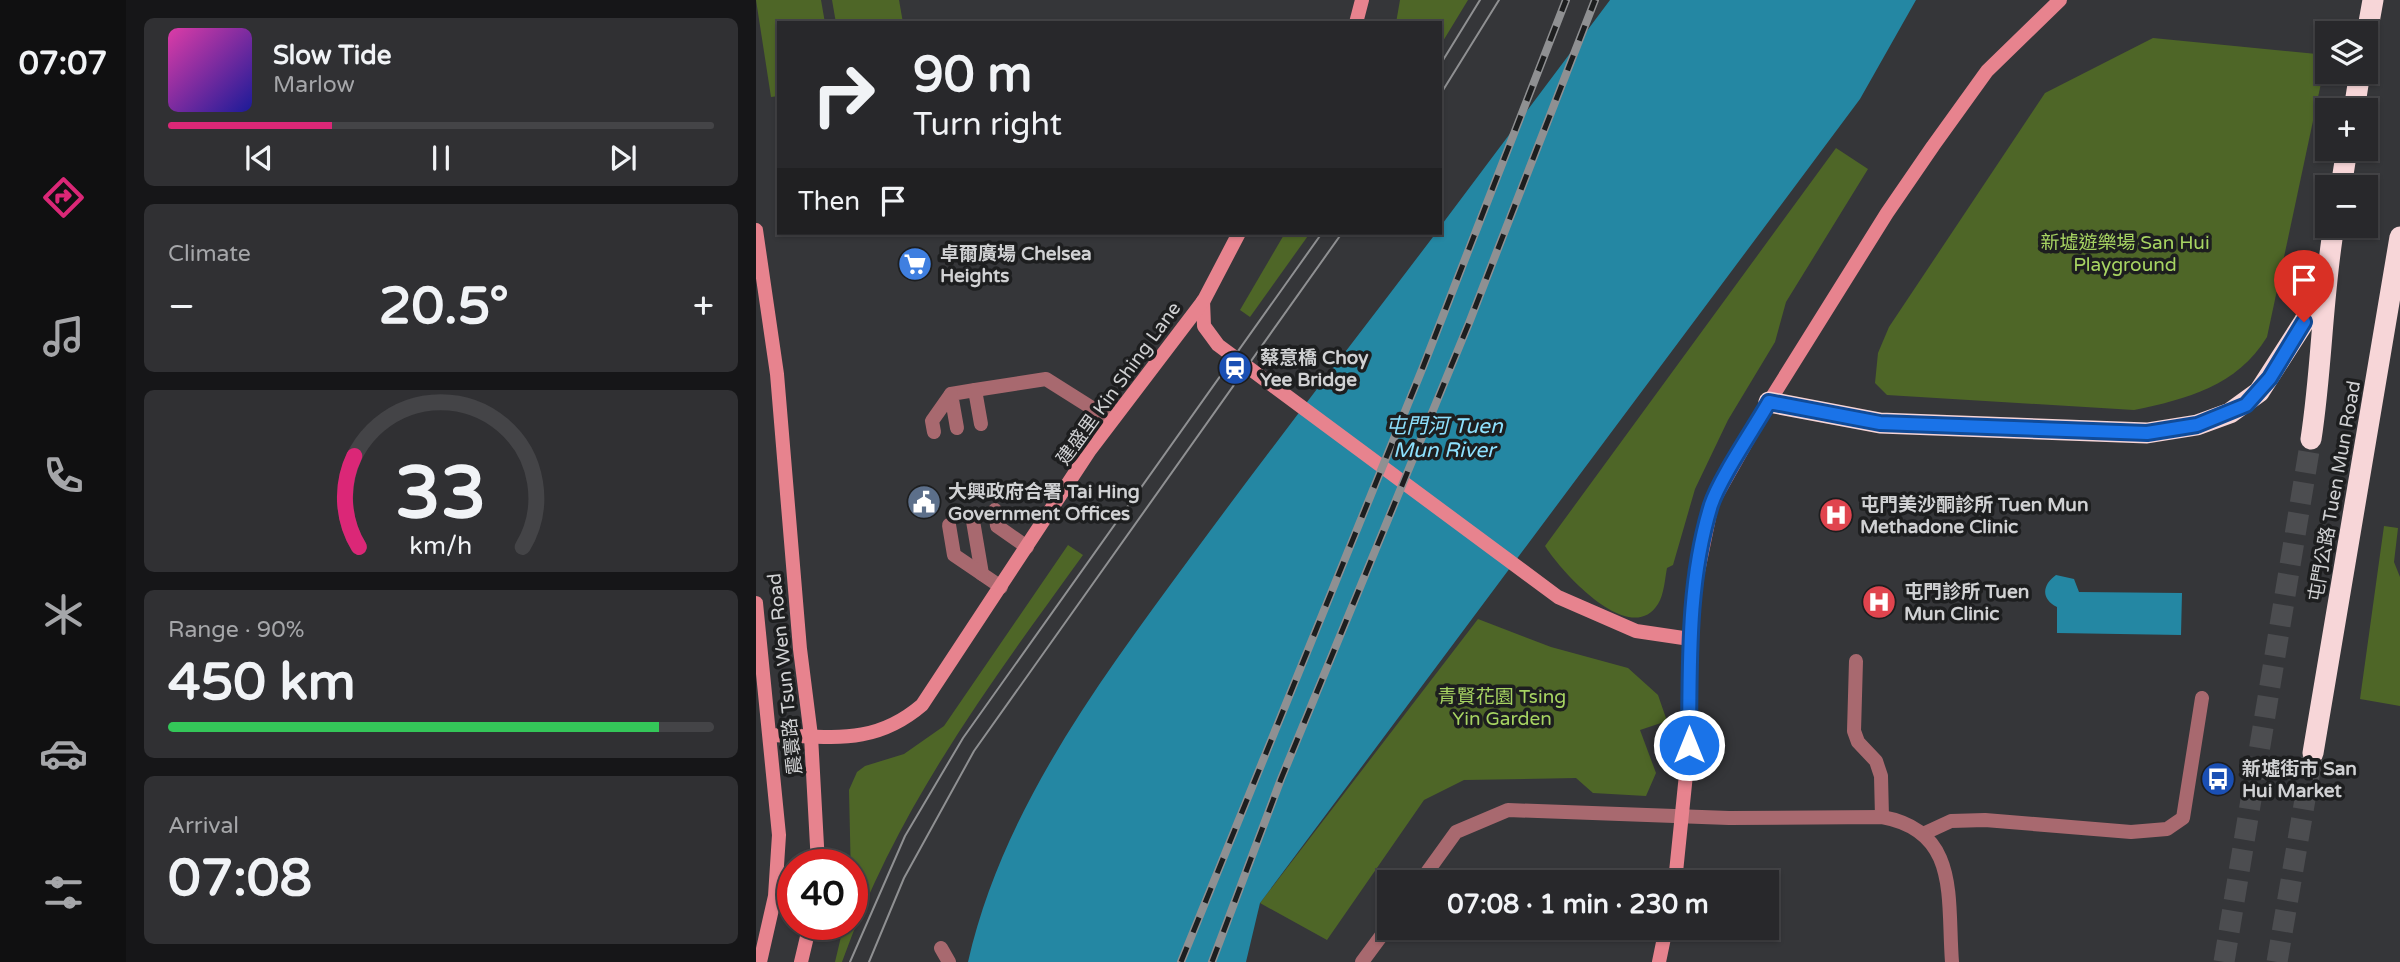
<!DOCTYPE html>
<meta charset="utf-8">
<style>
:root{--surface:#28282b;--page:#303033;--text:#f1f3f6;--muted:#a5a6a9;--line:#444447;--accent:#db2777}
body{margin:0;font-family:"Varela Round","Noto Sans TC",sans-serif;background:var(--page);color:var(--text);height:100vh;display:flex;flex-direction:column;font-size:26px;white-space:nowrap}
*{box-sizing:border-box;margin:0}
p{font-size:23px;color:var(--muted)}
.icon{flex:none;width:38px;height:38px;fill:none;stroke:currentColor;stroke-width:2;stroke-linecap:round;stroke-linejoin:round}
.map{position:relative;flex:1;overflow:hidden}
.drawer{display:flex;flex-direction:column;gap:18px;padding:18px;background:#161618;width:630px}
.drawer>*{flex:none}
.hud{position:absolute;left:21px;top:21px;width:665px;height:214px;border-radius:0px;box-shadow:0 2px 5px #0004,0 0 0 2px var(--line);background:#28282b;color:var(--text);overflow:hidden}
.buttons{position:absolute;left:1559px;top:21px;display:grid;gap:14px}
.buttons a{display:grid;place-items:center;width:63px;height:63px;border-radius:0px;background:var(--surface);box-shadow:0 2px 5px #0004,0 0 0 2px var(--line);font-size:35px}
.speed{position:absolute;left:21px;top:849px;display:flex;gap:14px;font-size:35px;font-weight:700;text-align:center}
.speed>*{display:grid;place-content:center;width:91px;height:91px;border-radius:50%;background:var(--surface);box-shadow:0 2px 5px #0004,0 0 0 2px var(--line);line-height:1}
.speed .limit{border:10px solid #d22;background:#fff;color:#111}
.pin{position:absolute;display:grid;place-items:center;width:60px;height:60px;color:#fff;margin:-72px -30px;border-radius:50% 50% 50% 0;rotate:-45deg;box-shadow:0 0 7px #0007}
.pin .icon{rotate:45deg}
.me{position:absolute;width:77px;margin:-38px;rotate:0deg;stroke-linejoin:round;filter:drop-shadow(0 0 5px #0008)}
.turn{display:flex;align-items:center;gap:24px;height:147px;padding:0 21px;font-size:32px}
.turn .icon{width:91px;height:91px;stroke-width:2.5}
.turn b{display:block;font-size:49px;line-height:60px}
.then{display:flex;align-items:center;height:66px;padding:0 21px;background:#0003;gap:14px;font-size:26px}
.big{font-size:52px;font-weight:700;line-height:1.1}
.drawer .widget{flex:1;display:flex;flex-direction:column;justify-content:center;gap:10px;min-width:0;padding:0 24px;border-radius:10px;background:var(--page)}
.drawer .dial{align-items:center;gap:0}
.dial svg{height:182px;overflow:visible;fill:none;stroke:var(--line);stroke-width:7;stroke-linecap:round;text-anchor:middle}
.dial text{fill:var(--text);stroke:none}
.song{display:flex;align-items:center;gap:21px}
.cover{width:84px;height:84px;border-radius:10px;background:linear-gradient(135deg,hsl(320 70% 55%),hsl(240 70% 35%))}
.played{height:7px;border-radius:4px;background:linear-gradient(90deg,var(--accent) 30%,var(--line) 30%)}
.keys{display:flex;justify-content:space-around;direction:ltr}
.heat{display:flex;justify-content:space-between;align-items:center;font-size:38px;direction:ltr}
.charge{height:10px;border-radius:5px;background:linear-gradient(90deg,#34c759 90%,var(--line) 0)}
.trip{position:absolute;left:621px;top:870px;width:402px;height:70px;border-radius:0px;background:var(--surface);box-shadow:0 2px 5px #0004,0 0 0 2px var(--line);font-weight:700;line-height:70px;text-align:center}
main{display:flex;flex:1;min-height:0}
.tabs{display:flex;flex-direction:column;width:126px;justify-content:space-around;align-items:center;background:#101011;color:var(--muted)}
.tabs .icon{width:49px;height:49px}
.tabs .on{color:var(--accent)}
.tabs b{font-size:32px;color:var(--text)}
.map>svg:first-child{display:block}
.green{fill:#4e6627}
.water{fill:#2487a3}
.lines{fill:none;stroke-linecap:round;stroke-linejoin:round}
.highway-tunnel{stroke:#4c4d50;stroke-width:21;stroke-dasharray:21 10;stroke-linecap:butt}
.lane{stroke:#a8696f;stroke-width:14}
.street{stroke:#a8696f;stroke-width:14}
.secondary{stroke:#e7838e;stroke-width:14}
.highway{stroke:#f7d6d8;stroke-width:21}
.tram{stroke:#8f9092;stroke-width:2}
.rail-casing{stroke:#8f9092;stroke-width:8}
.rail{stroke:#1d1e1f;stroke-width:5;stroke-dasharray:16;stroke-linecap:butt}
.route-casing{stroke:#114b97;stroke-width:18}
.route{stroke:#1a73e8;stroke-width:12}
.labels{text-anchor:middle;stroke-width:7;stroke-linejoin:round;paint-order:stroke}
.park-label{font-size:19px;fill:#a7d462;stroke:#1d1e1f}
.poi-label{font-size:19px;font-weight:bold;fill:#d0d1d3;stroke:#1d1e1f;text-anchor:start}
.street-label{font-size:19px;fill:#d0d1d3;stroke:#1d1e1f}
.water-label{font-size:21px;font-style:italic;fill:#8ee1fe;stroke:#1d1e1f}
</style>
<main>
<nav class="tabs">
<b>07:07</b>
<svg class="icon on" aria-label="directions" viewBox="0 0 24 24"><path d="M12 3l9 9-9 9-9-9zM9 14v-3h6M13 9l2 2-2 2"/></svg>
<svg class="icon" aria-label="music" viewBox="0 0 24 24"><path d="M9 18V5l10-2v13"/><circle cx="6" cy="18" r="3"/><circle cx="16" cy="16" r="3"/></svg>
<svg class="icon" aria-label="phone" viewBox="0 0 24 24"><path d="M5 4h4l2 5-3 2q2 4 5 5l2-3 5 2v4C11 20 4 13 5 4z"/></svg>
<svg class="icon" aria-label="climate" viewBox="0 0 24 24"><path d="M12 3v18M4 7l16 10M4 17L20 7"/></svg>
<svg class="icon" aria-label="car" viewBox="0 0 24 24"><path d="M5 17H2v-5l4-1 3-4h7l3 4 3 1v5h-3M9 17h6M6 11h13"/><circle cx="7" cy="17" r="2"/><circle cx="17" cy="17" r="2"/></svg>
<svg class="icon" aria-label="filters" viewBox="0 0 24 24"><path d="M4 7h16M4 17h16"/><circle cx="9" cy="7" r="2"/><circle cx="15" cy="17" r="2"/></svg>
</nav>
<section class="drawer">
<div class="widget">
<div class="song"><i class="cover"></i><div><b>Slow Tide</b><p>Marlow</p></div></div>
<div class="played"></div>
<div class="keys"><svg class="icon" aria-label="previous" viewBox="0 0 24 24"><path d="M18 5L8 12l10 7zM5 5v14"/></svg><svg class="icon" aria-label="pause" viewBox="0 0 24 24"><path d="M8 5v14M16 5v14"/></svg><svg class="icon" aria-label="next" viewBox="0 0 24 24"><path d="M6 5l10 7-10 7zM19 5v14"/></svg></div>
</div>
<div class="widget"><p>Climate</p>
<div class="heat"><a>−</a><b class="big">20.5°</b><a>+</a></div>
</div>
<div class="widget dial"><svg viewBox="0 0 100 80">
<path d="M14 69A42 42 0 1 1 86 69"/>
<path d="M14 69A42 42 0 0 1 12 29" stroke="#db2777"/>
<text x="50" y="56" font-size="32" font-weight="700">33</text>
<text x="50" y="72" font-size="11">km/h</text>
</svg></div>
<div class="widget"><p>Range · 90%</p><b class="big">450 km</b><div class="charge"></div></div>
<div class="widget"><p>Arrival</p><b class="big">07:08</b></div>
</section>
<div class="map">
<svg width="1644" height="962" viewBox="0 0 1644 962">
<rect width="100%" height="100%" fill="#353639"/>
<g class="green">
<polygon points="0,0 65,0 69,23 23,23 23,96 15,97"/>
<polygon points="76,0 143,0 147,23 80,23"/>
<polygon points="644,0 712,0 684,46 684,23 640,23"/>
<path d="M1397 38 1571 55 1511 337C1481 386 1431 399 1378 410L1131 395 1119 383 1122 353 1133 327 1289 93Z"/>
<path d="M1080 148 1112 169 1030 302 1019 342 972 420 939 489 917 565 911 568C909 578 908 595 902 604 874 649 804 570 789 546Z"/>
<polygon points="529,233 554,233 494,317 484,310"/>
<polygon points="1628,526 1642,528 1638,562 1644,577 1644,706 1604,699"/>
<path d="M312 545 327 555C231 688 142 806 86 962H79L88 924H96L93 790 101 772 109 766 148 754 188 726Z"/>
<polygon points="722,619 795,647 872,668 902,695 911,721 884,730 900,773 890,796 837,793 820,778 708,780 668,800 571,940 504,903"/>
</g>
<g class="water">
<path d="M854 0H1160L1104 99 504 903 490 962H212C246 811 344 680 434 558 515 448 598 341 680 233H684V227Z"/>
<path d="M1300 575 1318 579 1323 592 1426 593 1425 635 1301 633V607C1285 599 1286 585 1300 575Z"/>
</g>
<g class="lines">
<g class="highway-tunnel">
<polyline points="1468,962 1555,439"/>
<polyline points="1521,962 1557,753"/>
</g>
<g class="lane">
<polyline points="219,390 290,379 355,420"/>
<polyline points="201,428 195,394 219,390 225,424"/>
<polyline points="178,432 176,421 195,394"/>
<polyline points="239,510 241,526 271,547"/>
<polyline points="217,521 226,574 245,587"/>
<polyline points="193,525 198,555 226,574"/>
<polyline points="1100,661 1098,731 1102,742 1120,761 1125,776 1126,817"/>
<polyline points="185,948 193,962"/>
</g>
<g class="street">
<polyline points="1169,833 1195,821 1229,820 1375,832 1411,829 1427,818 1446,698"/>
<path d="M664 882 700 832 752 810 973 818 1126 817C1204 831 1191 898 1196 962"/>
<polyline points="606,962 634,924"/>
</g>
<g class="secondary">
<polyline points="600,23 606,0"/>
<polyline points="0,230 21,374 44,649 55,736 62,864"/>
<polyline points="447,301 448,326 462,345 802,597 880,631 934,639"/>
<polyline points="0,603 23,835 19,896 4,962"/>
<path d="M14 735C73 736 117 747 166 705L334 450 448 300 483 233"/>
<polyline points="919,882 933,745 934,639 940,581 956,503 1013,402 1131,213 1177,146 1231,71 1304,0"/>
<polyline points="45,962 54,924"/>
<polyline points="903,962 910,928"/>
</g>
<g class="highway">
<polyline points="1610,39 1617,0"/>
<polyline points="1598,110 1604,72"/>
<polyline points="1585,187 1591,149"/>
<polyline points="1013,402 1124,423 1391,433 1441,425 1474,413 1503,392 1548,322 1570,276"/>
<path d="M1555 439C1566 368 1566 297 1578 226"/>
<polyline points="1557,753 1644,237"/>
</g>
<g class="tram">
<polyline points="684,65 724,0"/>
<polyline points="684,95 743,0"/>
<polyline points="94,962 149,836 207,738 566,233"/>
<polyline points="113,962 148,878 218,751 586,233"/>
</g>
<g class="rail-casing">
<g id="rail">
<polyline points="425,962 667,367 810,0"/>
<polyline points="456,962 525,779 713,323 839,0"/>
</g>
</g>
<use href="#rail" class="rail"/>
</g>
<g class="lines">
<g class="route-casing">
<path id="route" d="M933 745C934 665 931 583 955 505 964 478 997 430 1013 402L1124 423 1391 433 1441 425 1490 405 1514 378 1548 322"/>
</g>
<use href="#route" class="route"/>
</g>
<defs>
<g id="supermarket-disc" transform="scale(1.75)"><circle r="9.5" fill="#3f7fe0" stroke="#1d1e1f"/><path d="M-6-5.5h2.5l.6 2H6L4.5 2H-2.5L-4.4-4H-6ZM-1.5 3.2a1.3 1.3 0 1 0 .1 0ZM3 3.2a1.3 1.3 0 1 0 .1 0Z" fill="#fff"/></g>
<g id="station-disc" transform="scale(1.75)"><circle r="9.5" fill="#1a4fb4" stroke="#1d1e1f"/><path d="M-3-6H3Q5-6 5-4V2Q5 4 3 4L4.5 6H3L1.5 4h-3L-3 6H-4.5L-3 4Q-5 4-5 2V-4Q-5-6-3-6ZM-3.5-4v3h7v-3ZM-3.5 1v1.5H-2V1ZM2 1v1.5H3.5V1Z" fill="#fff"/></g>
<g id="civic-disc" transform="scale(1.75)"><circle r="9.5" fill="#5c6f8a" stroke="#1d1e1f"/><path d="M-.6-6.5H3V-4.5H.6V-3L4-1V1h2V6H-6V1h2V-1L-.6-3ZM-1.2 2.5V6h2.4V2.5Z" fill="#fff"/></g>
<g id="hospital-disc" transform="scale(1.75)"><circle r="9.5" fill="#e0444e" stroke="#1d1e1f"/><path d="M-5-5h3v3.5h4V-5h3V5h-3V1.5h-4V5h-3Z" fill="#fff"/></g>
<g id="bus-disc" transform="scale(1.75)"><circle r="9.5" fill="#1a4fb4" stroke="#1d1e1f"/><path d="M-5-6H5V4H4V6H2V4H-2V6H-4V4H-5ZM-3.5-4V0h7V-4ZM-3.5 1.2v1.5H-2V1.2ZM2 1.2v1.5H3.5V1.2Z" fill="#fff"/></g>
</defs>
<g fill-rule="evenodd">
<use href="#supermarket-disc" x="159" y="264"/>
<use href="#station-disc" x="479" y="368"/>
<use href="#civic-disc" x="168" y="502"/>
<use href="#hospital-disc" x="1080" y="515"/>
<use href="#hospital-disc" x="1123" y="602"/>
<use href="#bus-disc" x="1462" y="779"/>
</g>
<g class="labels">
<g class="park-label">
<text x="1369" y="249">新墟遊樂場 San Hui<tspan x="1369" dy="22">Playground</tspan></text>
<text x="746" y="703">青賢花園 Tsing<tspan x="746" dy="22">Yin Garden</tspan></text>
</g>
<g class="poi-label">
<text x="184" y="260">卓爾廣場 Chelsea<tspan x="184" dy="22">Heights</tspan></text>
<text x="504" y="364">蔡意橋 Choy<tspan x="504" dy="22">Yee Bridge</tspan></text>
<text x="192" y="498">大興政府合署 Tai Hing<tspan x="192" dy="22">Government Offices</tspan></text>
<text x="1104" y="511">屯門美沙酮診所 Tuen Mun<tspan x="1104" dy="22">Methadone Clinic</tspan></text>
<text x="1148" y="598">屯門診所 Tuen<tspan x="1148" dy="22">Mun Clinic</tspan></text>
<text x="1486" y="775">新墟街市 San<tspan x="1486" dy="22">Hui Market</tspan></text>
</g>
<g class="street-label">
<text transform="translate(362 383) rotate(-54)" y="7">建盛里 Kin Shing Lane</text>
<text transform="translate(1578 491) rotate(-80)" y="7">屯門公路 Tuen Mun Road</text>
<text transform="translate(28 674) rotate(-96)" y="7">震寰路 Tsun Wen Road</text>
</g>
<g class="water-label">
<text x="688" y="433">屯門河 Tuen<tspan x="688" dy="24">Mun River</tspan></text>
</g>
</g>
</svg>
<div class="buttons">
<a><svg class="icon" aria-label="layers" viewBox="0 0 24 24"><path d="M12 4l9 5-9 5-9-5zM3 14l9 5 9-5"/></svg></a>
<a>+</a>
<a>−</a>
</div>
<div class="speed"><div class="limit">40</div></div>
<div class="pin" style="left:1548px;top:322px;background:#d93025"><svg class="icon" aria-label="arrive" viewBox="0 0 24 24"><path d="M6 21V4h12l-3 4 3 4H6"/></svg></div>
<svg class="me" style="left:933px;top:745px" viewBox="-20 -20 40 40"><circle r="17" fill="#1a73e8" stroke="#fff" stroke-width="3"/><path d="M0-11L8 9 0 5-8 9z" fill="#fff"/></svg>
<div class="trip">07:08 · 1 min · 230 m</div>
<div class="hud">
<div class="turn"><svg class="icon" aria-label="right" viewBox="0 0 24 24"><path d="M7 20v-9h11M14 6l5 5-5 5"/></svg><div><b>90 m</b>Turn right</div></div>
<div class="then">Then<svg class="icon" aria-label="arrive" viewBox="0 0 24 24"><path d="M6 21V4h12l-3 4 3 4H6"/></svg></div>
</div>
</div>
</main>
